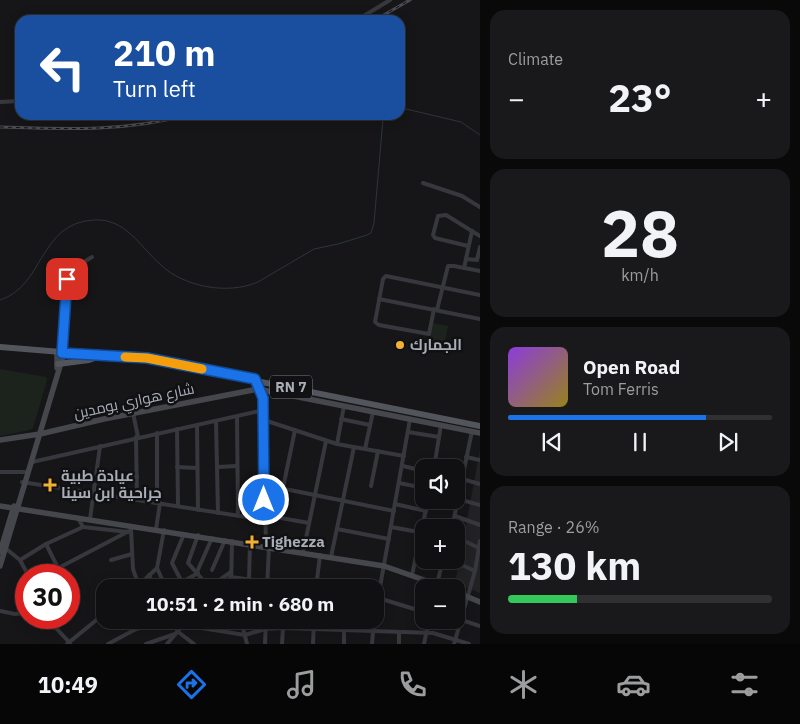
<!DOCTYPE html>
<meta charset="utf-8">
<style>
:root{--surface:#101012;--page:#19191b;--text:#f1f3f6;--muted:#9c9d9f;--line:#303032;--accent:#1a73e8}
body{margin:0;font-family:"IBM Plex Sans",Cairo,sans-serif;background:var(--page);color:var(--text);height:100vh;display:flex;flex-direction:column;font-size:19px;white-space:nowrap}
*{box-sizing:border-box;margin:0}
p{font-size:16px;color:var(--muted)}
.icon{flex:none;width:28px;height:28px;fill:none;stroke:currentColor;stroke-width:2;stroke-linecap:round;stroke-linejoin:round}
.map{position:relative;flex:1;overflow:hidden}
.drawer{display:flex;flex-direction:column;gap:10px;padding:10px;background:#09090a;width:320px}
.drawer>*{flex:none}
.hud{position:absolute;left:15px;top:15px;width:390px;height:105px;border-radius:15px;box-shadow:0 2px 12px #0003,0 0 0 1px var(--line);background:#1a4fa0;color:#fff;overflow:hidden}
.controls{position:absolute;left:415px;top:459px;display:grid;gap:10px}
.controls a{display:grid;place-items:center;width:50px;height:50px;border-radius:10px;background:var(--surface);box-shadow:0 2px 12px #0003,0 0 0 1px var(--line);font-size:25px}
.speed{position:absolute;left:15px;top:564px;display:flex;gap:10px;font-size:25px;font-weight:700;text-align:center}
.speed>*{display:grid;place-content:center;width:65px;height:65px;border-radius:50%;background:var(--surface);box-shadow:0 2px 12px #0003,0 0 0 1px var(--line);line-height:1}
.speed .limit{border:8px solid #d22;background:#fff;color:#111}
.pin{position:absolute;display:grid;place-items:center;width:42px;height:42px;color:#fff;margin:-21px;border-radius:10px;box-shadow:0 2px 8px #0006}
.me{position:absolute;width:55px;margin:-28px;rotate:0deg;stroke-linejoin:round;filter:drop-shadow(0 0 4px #0008)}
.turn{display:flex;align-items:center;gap:18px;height:105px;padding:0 15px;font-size:22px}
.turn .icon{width:65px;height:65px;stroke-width:2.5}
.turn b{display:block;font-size:35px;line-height:42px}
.big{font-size:38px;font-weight:700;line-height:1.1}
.drawer .widget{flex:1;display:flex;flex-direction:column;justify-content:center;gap:8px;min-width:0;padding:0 18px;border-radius:15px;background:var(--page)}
.drawer .dial{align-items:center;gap:0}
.dial b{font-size:65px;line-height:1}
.song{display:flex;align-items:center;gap:15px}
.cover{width:60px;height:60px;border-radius:8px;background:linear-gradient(135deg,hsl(270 70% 55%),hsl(50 70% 35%))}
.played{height:5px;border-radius:2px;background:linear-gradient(90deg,var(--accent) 75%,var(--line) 75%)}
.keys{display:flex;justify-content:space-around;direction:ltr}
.heat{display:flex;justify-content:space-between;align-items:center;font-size:28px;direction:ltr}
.charge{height:8px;border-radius:4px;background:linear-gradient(90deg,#34c759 26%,var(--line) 0)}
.trip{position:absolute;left:96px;top:579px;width:288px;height:50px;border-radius:15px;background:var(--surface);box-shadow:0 2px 12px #0003,0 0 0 1px var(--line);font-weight:700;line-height:50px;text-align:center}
.dock{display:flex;height:80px;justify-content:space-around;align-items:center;background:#060607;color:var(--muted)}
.dock .icon{width:35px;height:35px}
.dock .on{color:var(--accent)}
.dock b{font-size:22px;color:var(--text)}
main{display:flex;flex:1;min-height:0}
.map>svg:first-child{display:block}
.built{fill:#222225}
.green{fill:#1c231d}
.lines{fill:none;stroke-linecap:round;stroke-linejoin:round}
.stream{stroke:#2c353c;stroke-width:1}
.street{stroke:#37383d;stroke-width:4}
.secondary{stroke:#45474d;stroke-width:5.5}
.primary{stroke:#53555c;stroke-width:6}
.rail-casing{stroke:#4a4c52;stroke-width:3}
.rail{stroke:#111113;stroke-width:1;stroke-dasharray:4;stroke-linecap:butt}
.route-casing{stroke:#114b97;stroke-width:12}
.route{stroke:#1a73e8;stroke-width:9}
.slow{stroke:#f59e0b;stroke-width:9}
.poi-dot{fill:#f2b134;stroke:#111113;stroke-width:2}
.labels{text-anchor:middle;stroke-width:5;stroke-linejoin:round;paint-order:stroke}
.shield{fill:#111113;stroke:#7b7e86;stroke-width:1}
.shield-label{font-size:14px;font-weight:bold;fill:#a8adb8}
.poi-label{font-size:15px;font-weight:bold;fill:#a8adb8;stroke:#111113;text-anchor:start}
.street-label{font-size:15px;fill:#a8adb8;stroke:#111113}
</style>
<main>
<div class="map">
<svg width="480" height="644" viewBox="0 0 480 644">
<rect width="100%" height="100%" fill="#161618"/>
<g class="built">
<polygon points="480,450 480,593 455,583"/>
<polygon points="267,620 311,620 310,627 267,625"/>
</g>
<g class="green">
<polygon points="433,323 448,326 443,352 428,349"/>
<polygon points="0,369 46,377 47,380 33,428 30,430 0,436"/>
</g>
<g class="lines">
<g class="stream">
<polyline points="400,112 406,109 461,122 480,135"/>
<path d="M0 300C45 286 38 223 94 220 126 218 140 247 161 265 184 287 228 295 258 282L314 249 338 244 367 235 371 233 374 223 383 119 392 115"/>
</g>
<g class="street">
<polyline points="357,20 390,0"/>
<polyline points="0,102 20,101"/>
<polyline points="423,183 462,196 480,207"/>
<polyline points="468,246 435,238 433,235 438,216 446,215 480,236"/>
<polyline points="466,259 477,260 480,247"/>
<polyline points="464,268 472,231"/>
<polyline points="379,299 480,319"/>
<polyline points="434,309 429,334 379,325 375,322 383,279 386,276 480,295"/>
<polyline points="437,310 448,266 454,266 480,271"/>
<polyline points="62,353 68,275 71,270 92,257"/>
<polyline points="255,381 263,398 266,547"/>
<polyline points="133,413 138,437"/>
<polyline points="237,417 238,516"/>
<polyline points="341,419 370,425"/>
<polyline points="264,420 337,444 404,456"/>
<polyline points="216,421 218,513"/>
<polyline points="197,425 198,510"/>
<polyline points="177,429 178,506"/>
<polyline points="408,432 439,437"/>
<polyline points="136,437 137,500"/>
<polyline points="337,444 344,406"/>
<polyline points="365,449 373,412"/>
<polyline points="466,457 480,460"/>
<polyline points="32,462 264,410"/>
<polyline points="403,466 424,471"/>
<polyline points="177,467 197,468"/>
<polyline points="218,467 237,466"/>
<polyline points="434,468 441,425"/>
<polyline points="0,472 25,472"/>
<polyline points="96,474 137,477"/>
<polyline points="462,479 480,484"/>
<polyline points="22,482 265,520"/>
<polyline points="399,483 424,488"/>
<polyline points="265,485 394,511"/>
<polyline points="371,486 378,451"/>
<polyline points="283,488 295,430"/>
<polyline points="458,499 480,505"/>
<polyline points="438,500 457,505"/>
<polyline points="157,503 157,433"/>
<polyline points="395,504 426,511"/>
<polyline points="264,515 309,523"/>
<polyline points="455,516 480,525"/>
<polyline points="90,519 100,446"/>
<polyline points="424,522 448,528"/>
<polyline points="83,527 128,532"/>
<polyline points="391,527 424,533"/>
<polyline points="452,528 472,431"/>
<polyline points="131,529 133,569 139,586"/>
<polyline points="156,529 160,503"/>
<polyline points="337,529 389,539"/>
<polyline points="164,530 157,568 166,588"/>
<polyline points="184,534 172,563 185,588"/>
<polyline points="198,535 188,563 202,579 205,588"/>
<polyline points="456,537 479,548"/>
<polyline points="46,544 58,568"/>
<polyline points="4,547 20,560 28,575"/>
<polyline points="303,553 326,441"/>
<polyline points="331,557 354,447"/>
<polyline points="20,560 46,544 83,527 78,518"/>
<polyline points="111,560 132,554"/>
<polyline points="451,560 475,571"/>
<polyline points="212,570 225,540"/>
<polyline points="197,572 212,538"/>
<polyline points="45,575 131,530"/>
<polyline points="149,575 155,588"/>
<polyline points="412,575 428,500"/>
<polyline points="230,577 318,588"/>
<polyline points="249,579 250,544"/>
<polyline points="137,587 157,568"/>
<polyline points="172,588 198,573"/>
<polyline points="208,588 231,572"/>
<polyline points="231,588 232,541"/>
<polyline points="267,588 269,547"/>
<polyline points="316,588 320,555"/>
<polyline points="436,588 443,560"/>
<polyline points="375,597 424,612"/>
<polyline points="0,611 15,614 26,613"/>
<polyline points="375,615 410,419"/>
<polyline points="50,618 55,627 70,643"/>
<polyline points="456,618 480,626"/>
<polyline points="130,620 136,629"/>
<polyline points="212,620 213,630"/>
<polyline points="241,620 247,644"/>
<polyline points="183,625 245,635 265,629 283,628 433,633 469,644"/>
<polyline points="177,631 194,644"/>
<polyline points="67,644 105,613"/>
<polyline points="108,644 136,629 174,620"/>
<polyline points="146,644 175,634"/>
<polyline points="167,644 183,625 181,620"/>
<polyline points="265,644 266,620"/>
<polyline points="282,644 283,628"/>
<polyline points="313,644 314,620"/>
<polyline points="344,644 344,631"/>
<polyline points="372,644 374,620"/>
<polyline points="399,644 399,632"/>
<polyline points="424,644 429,620"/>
<polyline points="454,644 475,571 480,541"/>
</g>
<g class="secondary">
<polyline points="57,353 57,368"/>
<polyline points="0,440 40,434 104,419 258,389 480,433"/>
<polyline points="0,506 384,566 447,588"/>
<polyline points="0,552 14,506"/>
<polyline points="0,566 64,353"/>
<polyline points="456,592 480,602"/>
</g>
<g class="primary">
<polyline points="0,347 147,359 480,426"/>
<polyline points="58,364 89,360 98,357"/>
</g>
<g class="rail-casing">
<g id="rail">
<polyline points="375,20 410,0"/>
<path d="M0 127C63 129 126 132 187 115"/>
</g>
</g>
<use href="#rail" class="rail"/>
</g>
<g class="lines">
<g class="route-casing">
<polyline id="route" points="67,279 62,353 147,358 255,379 263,398 264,500"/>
</g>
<use href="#route" class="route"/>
<polyline class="slow" points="125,357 147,358 202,369"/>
</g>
<g class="poi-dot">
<circle cx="400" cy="345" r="5"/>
<path d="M47.5 477.5h5v5h5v5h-5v5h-5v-5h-5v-5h5z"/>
<path d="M249.5 534.5h5v5h5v5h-5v5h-5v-5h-5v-5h5z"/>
</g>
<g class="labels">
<rect class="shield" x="270" y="375.5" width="42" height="23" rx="4"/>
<g class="shield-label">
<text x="291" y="392">RN 7</text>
</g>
<g class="poi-label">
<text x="410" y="350">الجمارك</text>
<text x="61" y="481">عيادة طبية<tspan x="61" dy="17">جراحية ابن سينا</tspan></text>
<text x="262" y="547">Tighezza</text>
</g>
<g class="street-label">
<text transform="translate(134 401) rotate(-12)" y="5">شارع هواري بومدين</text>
</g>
</g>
</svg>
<div class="controls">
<a><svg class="icon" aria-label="sound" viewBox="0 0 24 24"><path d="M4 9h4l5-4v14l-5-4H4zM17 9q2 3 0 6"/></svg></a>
<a>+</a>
<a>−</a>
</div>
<div class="speed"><div class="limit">30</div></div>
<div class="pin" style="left:67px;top:279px;background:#d93025"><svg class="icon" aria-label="arrive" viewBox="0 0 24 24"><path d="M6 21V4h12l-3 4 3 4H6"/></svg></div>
<svg class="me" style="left:264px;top:500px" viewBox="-20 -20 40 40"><circle r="17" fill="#1a73e8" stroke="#fff" stroke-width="3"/><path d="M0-11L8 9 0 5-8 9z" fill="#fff"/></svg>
<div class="trip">10:51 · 2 min · 680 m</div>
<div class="hud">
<div class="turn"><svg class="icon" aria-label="left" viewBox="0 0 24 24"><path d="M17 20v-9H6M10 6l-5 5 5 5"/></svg><div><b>210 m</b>Turn left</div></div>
</div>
</div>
<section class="drawer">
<div class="widget"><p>Climate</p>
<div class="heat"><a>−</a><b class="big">23°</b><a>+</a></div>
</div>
<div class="widget dial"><b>28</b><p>km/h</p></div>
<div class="widget">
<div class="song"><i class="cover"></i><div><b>Open Road</b><p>Tom Ferris</p></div></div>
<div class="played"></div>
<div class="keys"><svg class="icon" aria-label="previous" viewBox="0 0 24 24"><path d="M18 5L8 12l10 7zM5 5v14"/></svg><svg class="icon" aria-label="pause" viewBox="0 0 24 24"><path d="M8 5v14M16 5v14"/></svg><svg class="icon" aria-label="next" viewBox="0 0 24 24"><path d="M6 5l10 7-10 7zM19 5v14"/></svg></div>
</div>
<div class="widget"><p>Range · 26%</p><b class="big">130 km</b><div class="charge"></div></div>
</section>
</main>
<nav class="dock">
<b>10:49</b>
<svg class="icon on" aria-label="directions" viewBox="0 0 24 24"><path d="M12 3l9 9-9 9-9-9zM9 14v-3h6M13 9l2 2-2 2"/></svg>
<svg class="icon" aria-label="music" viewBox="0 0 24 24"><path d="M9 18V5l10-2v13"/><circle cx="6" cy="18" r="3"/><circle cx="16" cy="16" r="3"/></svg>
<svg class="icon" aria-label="phone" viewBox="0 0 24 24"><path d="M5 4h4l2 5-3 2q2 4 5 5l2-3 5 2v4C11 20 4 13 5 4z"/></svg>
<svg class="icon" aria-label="climate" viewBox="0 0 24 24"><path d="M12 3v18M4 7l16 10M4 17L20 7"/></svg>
<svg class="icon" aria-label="car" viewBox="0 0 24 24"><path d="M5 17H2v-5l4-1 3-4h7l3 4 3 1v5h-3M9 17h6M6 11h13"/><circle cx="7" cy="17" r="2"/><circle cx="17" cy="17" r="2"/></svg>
<svg class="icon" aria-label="filters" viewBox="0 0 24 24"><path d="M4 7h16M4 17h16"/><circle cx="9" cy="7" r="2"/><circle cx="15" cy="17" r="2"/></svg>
</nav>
